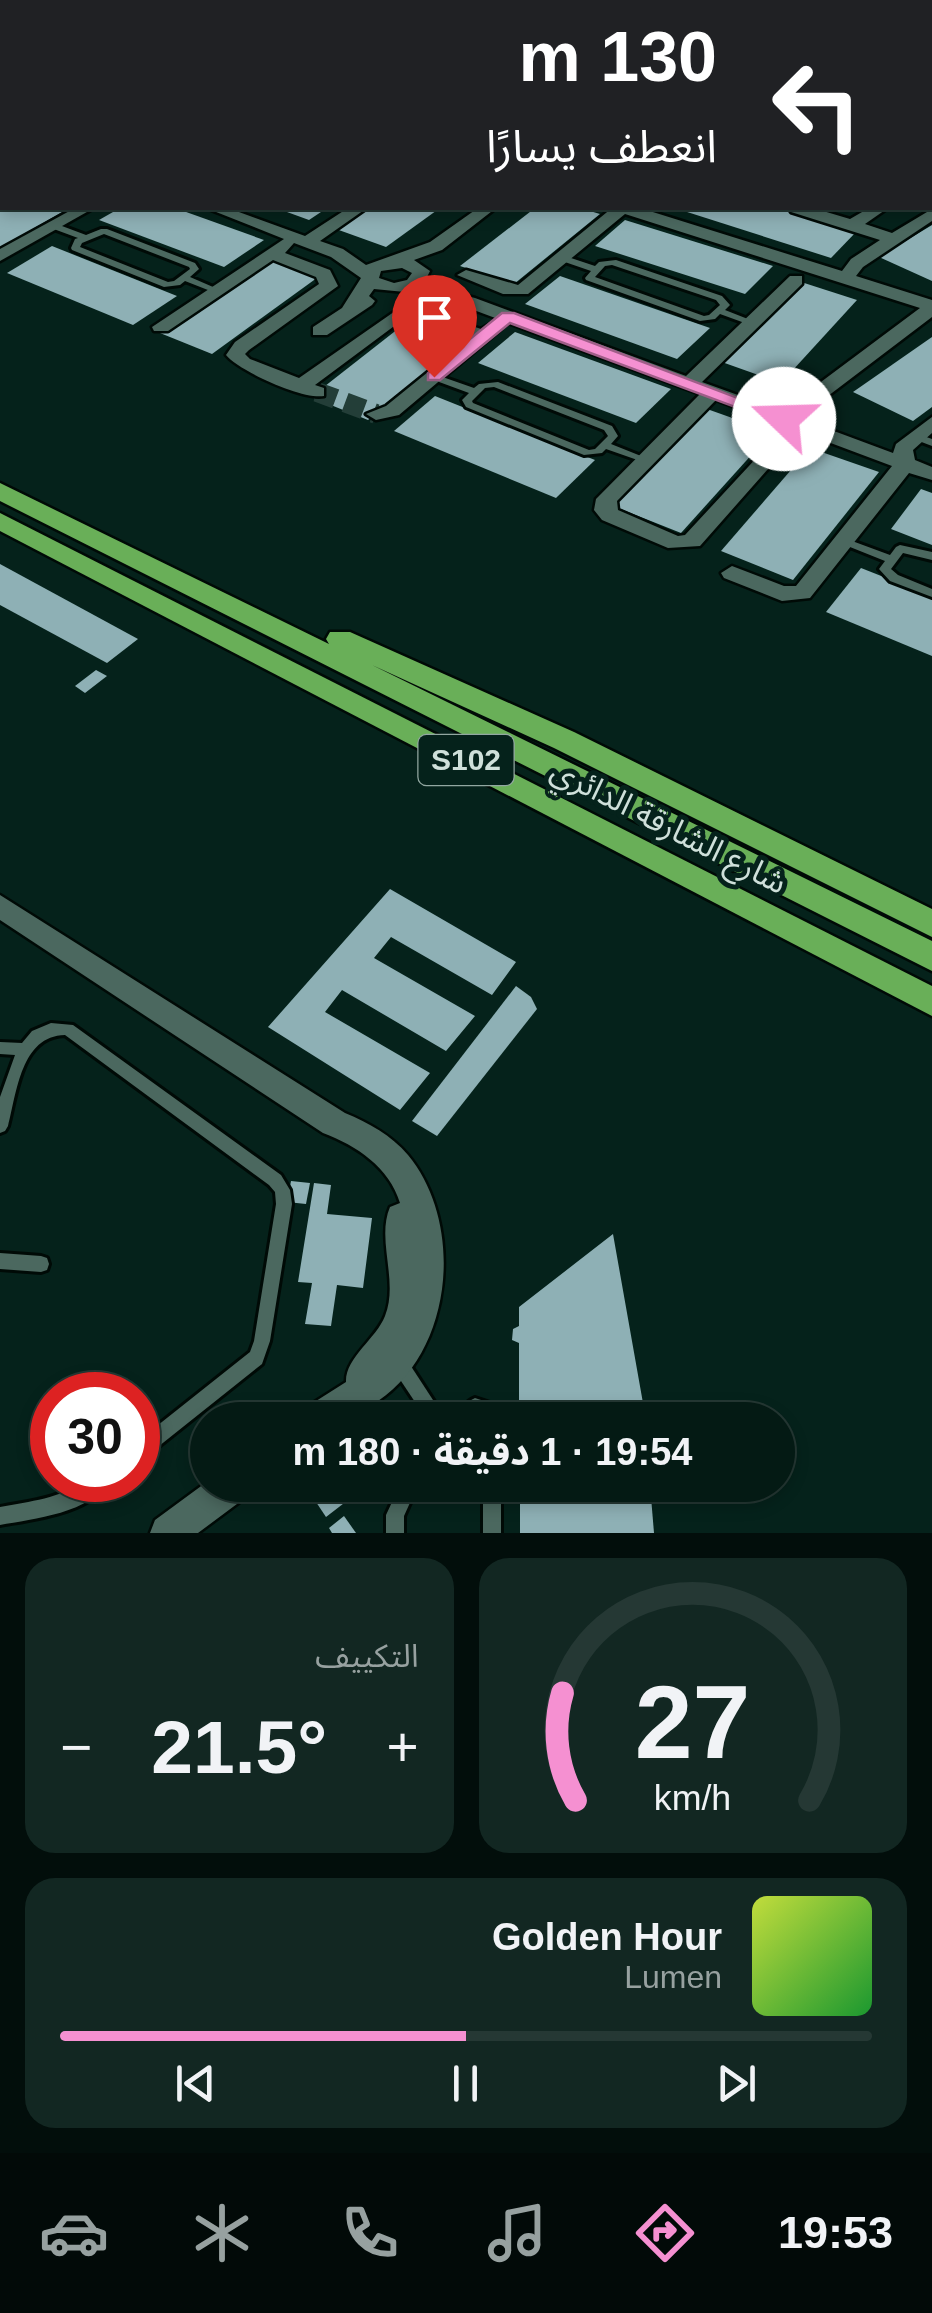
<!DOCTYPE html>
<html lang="ar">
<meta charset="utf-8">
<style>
:root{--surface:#041a14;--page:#122722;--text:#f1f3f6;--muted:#97a1a0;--line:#253834;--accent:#f590d1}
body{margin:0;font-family:Helvetica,"Noto Sans Arabic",sans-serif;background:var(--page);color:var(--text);direction:rtl;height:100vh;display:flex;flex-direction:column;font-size:38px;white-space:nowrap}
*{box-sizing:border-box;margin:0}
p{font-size:32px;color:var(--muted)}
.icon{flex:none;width:55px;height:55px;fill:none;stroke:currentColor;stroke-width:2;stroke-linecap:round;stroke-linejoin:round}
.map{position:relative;height:1533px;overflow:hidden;direction:ltr}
.side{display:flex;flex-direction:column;gap:25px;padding:25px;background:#020e0b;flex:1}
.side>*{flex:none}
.guide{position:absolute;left:0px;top:0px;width:932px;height:210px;box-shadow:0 5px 15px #0003,0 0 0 2px var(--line);direction:rtl;background:#202124;color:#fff;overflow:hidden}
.speed{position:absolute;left:30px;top:1372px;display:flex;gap:20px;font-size:50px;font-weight:700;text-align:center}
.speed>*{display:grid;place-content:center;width:130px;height:130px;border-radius:50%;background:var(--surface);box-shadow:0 5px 15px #0003,0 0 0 2px var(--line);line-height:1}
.speed .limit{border:15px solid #d22;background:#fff;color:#111}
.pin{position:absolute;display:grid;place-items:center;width:85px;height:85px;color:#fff;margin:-102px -42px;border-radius:50% 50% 50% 0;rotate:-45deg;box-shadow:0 0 10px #0007}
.pin .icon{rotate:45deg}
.me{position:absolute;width:110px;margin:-55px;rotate:291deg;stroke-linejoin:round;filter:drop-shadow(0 0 8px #0008)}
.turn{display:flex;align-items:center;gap:35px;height:210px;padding:0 50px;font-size:45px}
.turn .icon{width:130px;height:130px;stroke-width:2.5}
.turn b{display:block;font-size:70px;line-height:85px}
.big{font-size:75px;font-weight:700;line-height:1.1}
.side .card{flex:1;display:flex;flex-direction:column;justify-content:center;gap:15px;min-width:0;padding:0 35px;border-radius:30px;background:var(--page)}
.side .dial{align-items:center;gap:0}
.dial svg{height:260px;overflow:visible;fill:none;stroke:var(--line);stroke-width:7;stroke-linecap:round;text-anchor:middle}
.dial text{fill:var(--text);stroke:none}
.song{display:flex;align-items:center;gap:30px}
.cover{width:120px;height:120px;border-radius:15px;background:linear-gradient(135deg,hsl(70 70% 55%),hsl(130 70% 35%))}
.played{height:10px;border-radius:5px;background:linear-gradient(90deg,var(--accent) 50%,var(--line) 50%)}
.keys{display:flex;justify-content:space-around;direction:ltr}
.heat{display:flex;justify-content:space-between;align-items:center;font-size:55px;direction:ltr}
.side .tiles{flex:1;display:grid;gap:25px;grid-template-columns:1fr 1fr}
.card:last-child{grid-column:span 2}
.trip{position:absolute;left:190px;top:1402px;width:605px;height:100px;border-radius:50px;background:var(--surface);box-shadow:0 5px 15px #0003,0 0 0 2px var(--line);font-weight:700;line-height:100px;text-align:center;direction:rtl}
.dock{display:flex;height:160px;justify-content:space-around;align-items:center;background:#020a08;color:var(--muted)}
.dock .icon{width:70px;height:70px}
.dock .active{color:var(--accent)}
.dock b{font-size:45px;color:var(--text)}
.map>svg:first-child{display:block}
.building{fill:#8eb0b5}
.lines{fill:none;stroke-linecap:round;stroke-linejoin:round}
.minor-tunnel{stroke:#233e38;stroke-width:20;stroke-dasharray:20 10;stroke-linecap:butt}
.service-casing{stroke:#000a06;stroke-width:6}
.minor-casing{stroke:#000a06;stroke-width:5}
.motorway-casing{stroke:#000a06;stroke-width:5}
.service{fill:#4b685f;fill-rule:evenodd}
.minor{fill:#4b685f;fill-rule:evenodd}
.motorway{fill:#69af58;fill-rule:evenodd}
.route{fill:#f590d1;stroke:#9f5e88;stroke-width:2.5}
.labels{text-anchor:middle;stroke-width:10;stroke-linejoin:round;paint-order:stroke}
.shield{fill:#05221b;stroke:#92a7a1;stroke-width:2.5}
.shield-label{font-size:30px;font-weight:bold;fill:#cfe0da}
.street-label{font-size:32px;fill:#cfe0da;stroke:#05221b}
</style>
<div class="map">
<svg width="932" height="1533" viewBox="0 0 932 1533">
<rect width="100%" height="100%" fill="#05221b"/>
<g class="building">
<polygon points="0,208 69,208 0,248"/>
<polygon points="120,208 175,208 264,240 224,267 99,220"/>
<polygon points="276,208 327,208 309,220"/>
<polygon points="367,208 440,208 386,247 336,229"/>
<polygon points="535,208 580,208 600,214 514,284 460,266"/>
<polygon points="688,208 779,208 857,231 831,258 684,211"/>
<polygon points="625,220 773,266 745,294 595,246"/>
<polygon points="932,225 932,281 879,257"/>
<polygon points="52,246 177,296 133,325 7,273"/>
<polygon points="271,257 321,275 212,354 160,333"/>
<polygon points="560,276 710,328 677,359 525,304"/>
<polygon points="798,281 857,300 781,383 719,361"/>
<polygon points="417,314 472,334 368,420 311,397"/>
<polygon points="515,332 671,389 636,423 478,363"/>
<polygon points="932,337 932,407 913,421 853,392"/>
<polygon points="435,396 595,460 556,498 394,431"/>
<polygon points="707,409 772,432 681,533 613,506"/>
<polygon points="810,448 879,472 793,580 721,551"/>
<polygon points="921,489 932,493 932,545 891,529"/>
<polygon points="0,564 138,639 107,663 0,605"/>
<polygon points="861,568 932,596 932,656 826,612"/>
<polygon points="96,670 107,676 85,693 75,686"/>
<polygon points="390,889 516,962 492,995 391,937 374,958 475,1016 446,1051 342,990 325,1012 430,1073 400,1110 268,1027"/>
<polygon points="516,986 531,997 537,1009 437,1136 412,1121"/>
<polygon points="291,1181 310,1183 306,1204 287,1202"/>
<polygon points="314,1183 331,1185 327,1214 372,1218 363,1288 337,1285 331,1326 305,1324 312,1283 298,1282"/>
<polygon points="613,1234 646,1420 519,1420 519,1343 512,1340 513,1329 519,1326 519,1307"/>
<polygon points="320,1485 344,1485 352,1497 326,1517 310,1493"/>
<polygon points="520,1485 650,1485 654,1533 520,1533"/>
<polygon points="344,1516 356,1533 332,1533 329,1528"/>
</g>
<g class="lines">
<polyline class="minor-tunnel" points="317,392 376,414"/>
<g class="service-casing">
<g id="service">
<polygon points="220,0 230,0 232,2 224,2"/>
<polygon points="492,0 502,0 498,2 490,2"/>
<polygon points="507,0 517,0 519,2 511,2"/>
<polygon points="692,0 702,0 698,2 690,2"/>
<rect x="0" y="52" width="2" height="5"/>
<rect x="0" y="69" width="2" height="5"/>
<rect x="930" y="100" width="2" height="5"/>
<path d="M54 223 86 235 101 229H107L195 263 199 269 190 277 220 290 213 292 185 281 180 285 164 287 72 250 71 248 75 239 78 238 51 228V224ZM104 234 189 267 190 269 174 281 168 282 80 247 82 243Z"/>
<path d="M559 256H565L595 266 599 262 616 260 722 296 730 305 725 310 758 323 753 326 720 314 715 319 700 321 586 280 585 278 591 271 559 260ZM612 265 716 300 720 305 709 315 704 316 595 277 605 266Z"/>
<path d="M434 374 474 388 479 384 498 382 612 426 618 436 611 444 651 460 646 463 606 449 602 453 584 455 466 407 462 400 469 393 431 379 429 377ZM494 387 604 430 608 436 595 449 589 450 473 403 472 401 485 388Z"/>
<polygon points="915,433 932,439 932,446 911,438 911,434"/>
<polygon points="844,538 890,555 896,547 900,545 932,552 932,560 903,553 891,569 898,575 932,589 932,597 890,581 879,569 885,561 840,543 839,541 840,539"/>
<path d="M51 1023 73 1025 281 1175 290 1190 292 1204 270 1341 262 1364 144 1458 138 1461V1441L250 1352 254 1341 276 1204 275 1192 269 1185 65 1035C21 1036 17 1092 8 1126L5 1131 0 1133V1097L15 1055 0 1054V1042L22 1043 32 1031Z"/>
<polygon points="0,1253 41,1256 47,1258 49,1264 47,1270 41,1272 0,1269"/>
<polygon points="399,1355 405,1357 446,1420 427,1420 393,1369 391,1363 393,1357"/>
<path d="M475 1398 493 1404 500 1420H482L478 1416 475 1420H454C458 1411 466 1402 475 1398Z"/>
<path d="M86 1480H110C92 1513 33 1519 0 1525V1507C31 1501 59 1499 86 1480Z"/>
<polygon points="400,1485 418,1485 404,1516 404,1533 386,1533 386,1515"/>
<rect x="483" y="1485" width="18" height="48"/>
</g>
</g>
<g class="minor-casing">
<g id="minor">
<polygon points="0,0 10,0 12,2 2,5"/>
<polygon points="2,133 2,144 0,145 0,134"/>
<polygon points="930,157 932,158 932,168 930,167"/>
<polygon points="2,184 2,195 0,196 0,185"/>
<polygon points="75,208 94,208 0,261 0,249"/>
<path d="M206 208H228L305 236 348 208H367L320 241 343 249 366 265 430 242 478 208H496L442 250 414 260 430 271 423 285 475 298 686 376 790 276H802V284L702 382 782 411 920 308 625 214 528 294H503L457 275 466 270 518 285 612 208H640L842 271 851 259 880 240 791 212 789 208H813L850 219 869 208H888L865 224 892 233 932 209V221L863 267 856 276 932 300V317L799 418 893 453 896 444 932 417V433L913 450 915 460 932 467V480L909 473 810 598 782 601 724 578 721 573 732 566 784 586H796L892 466 716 400 617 501 618 510 678 536 685 535 773 440 780 438 790 444 700 546 668 548 602 520 594 510 596 499 700 394 463 306 405 292 374 289 369 296 375 301 372 305 327 335H313V327L342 308 361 278 331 257 294 243 285 253 330 270 338 286 249 350 245 354 250 359 299 378 401 307 422 309 481 329 492 323 501 329 399 415 376 420 366 414 386 406 470 338 405 318 315 385 324 388V396C303 400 239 371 226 355L235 342 319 284 316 277 273 260 168 331H154L152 327 284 239ZM402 268 412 273 407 280 394 283 379 278 381 271Z"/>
<path d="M0 895 345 1113C369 1123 391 1135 408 1155 465 1224 453 1351 378 1401 369 1407 356 1418 346 1420 332 1423 314 1420 300 1420L305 1408 346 1382C345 1358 376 1339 385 1316 399 1281 376 1240 390 1207L400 1203C389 1167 357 1146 323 1133L0 920Z"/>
<polygon points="208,1481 208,1485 250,1485 245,1498 198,1533 150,1533 155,1520"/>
</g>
</g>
<g class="motorway-casing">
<g id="motorway">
<polygon points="0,483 329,644 326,639 330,632 350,632 574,732 932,909 932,937 554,748 372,665 932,941 932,971 0,501"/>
<polygon points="0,513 932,986 932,1016 0,531"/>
</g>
</g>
<use href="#service" class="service"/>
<use href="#minor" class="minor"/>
<use href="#motorway" class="motorway"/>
</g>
<polygon class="route" points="502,313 514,313 793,419 791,423 778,423 510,323 440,380 428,380 428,373"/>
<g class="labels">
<rect class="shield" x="418.5" y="735" width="95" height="50" rx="8"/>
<g class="shield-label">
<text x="466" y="770">S102</text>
</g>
<g class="street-label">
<text transform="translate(669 826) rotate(27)" y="11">شارع الشارقة الدائري</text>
</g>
</g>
</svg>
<div class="speed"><div class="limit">30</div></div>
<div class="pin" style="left:434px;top:377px;background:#d93025"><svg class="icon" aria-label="arrive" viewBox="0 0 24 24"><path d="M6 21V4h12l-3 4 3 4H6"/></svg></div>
<svg class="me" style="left:784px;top:419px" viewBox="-20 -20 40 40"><circle r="19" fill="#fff"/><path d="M0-13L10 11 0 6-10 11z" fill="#f590d1"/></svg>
<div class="trip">19:54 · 1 دقيقة · 180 m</div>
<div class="guide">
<div class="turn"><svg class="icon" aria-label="left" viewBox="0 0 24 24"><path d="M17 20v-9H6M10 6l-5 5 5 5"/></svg><div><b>130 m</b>انعطف يسارًا</div></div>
</div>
</div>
<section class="side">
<div class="tiles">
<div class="card dial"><svg viewBox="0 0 100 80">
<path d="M14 69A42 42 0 1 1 86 69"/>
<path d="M14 69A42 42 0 0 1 10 36" stroke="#f590d1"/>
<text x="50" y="56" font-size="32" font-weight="700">27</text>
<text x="50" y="72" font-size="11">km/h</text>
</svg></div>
<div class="card"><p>التكييف</p>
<div class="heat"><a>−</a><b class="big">21.5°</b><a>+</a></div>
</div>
<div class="card">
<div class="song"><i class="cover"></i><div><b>Golden Hour</b><p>Lumen</p></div></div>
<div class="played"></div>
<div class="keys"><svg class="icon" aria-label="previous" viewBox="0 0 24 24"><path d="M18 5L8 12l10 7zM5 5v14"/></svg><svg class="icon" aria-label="pause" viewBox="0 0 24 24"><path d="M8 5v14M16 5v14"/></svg><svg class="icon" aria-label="next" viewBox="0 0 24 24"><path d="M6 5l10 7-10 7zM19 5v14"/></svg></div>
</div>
</div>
</section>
<nav class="dock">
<b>19:53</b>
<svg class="icon active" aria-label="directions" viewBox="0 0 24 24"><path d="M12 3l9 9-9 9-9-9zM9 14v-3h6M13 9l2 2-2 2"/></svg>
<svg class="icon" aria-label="music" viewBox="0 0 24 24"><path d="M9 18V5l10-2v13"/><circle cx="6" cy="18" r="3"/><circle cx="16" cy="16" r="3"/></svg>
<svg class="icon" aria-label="phone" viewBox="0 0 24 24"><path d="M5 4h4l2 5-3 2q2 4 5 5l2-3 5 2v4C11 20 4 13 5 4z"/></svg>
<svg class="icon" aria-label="climate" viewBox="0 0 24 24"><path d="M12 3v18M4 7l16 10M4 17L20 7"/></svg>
<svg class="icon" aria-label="car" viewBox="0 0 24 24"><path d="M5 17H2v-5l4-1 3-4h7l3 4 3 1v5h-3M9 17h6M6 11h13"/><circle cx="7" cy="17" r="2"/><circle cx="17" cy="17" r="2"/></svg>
</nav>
